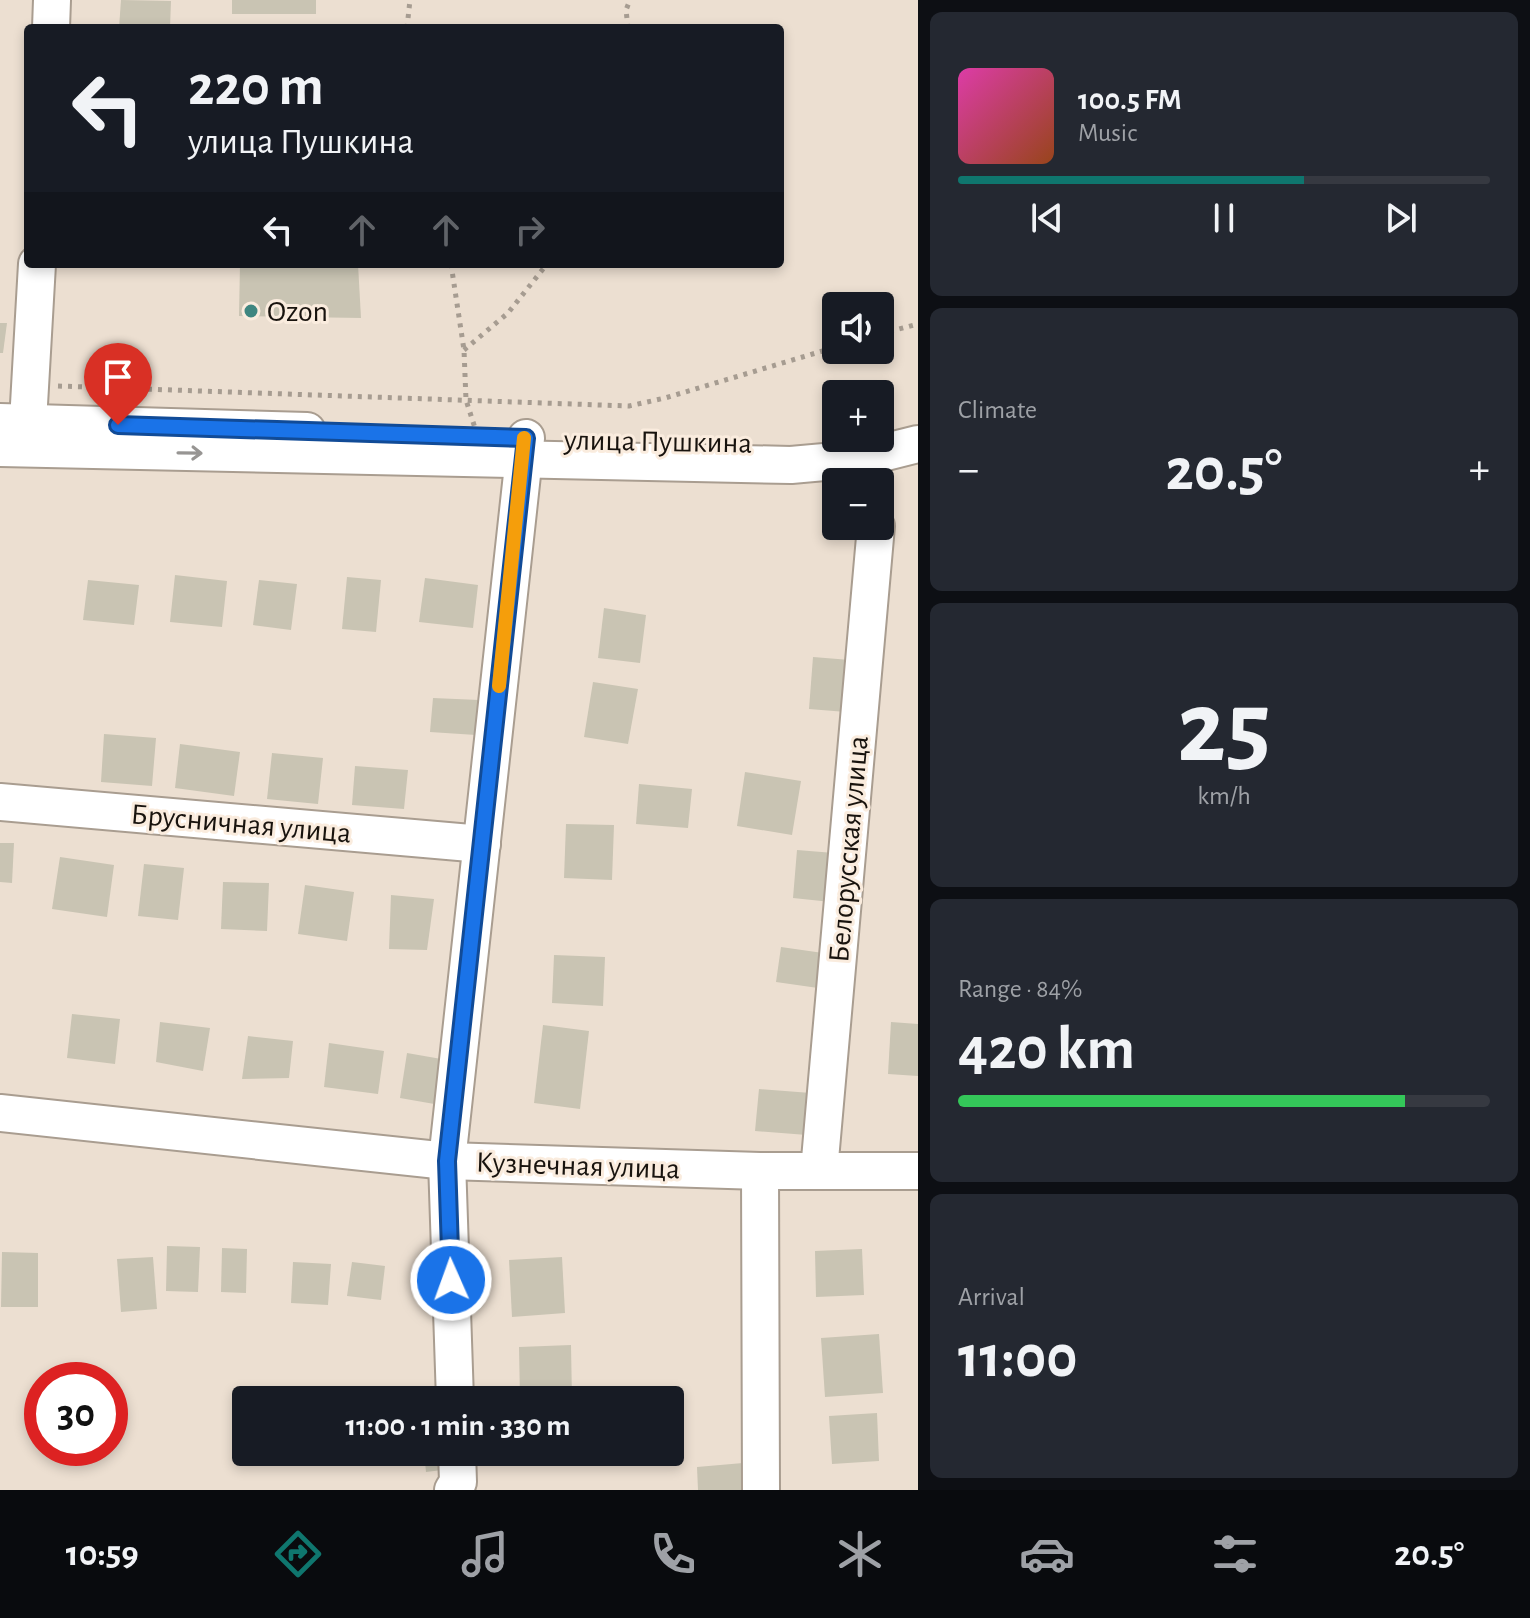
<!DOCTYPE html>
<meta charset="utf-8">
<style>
:root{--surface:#171b24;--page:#242831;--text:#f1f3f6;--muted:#9ea1a6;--line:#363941;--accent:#0f766e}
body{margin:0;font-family:"Alegreya Sans",sans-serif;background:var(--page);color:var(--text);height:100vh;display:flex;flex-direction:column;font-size:30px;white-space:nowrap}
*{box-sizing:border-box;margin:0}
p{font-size:26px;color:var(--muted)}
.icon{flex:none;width:44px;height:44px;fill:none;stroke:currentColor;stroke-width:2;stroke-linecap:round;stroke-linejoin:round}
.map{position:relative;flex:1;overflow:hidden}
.sheet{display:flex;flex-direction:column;gap:12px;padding:12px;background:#0d0f14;width:612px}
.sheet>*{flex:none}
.guide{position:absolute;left:24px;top:24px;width:760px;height:244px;border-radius:8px;box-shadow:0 4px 12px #0003;background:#171b24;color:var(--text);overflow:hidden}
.fabs{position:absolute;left:822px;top:292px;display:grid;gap:16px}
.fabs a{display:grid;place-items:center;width:72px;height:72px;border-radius:8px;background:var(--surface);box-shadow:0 4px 12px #0003;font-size:40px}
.speed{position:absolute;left:24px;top:1362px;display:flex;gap:16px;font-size:40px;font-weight:700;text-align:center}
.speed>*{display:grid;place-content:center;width:104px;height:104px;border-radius:50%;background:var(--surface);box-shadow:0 4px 12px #0003;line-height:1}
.speed .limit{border:12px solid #d22;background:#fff;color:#111}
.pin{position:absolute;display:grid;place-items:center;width:68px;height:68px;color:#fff;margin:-82px -34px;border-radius:50% 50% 50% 0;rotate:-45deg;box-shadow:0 0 8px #0007}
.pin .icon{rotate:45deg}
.me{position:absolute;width:88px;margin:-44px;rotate:358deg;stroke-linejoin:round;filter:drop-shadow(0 0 6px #0008)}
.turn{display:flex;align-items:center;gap:28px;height:168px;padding:0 32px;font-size:36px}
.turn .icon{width:104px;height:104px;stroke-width:2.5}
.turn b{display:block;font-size:56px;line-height:68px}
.lanes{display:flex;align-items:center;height:76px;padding:0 32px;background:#0003;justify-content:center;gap:40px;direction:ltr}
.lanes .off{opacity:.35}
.big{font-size:60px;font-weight:600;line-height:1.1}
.sheet .tile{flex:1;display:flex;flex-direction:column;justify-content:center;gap:12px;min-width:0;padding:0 28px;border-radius:12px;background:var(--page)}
.sheet .dial{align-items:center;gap:0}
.dial b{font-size:104px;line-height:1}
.song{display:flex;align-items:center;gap:24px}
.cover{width:96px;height:96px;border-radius:12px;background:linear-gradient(135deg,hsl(320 70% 55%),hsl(20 70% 35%))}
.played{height:8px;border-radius:4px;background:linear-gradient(90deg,var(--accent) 65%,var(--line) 65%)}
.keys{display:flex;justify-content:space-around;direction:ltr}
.heat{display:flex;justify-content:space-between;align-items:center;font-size:44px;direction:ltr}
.charge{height:12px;border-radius:6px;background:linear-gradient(90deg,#34c759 84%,var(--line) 0)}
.trip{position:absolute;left:232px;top:1386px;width:452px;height:80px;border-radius:8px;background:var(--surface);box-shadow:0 4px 12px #0003;font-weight:600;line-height:80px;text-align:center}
.menu{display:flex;height:128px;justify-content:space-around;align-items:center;background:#090b0e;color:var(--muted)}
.menu .icon{width:56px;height:56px}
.menu .on{color:var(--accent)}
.menu b{font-size:36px;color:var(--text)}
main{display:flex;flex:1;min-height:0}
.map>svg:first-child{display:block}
.building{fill:#c9c4b3}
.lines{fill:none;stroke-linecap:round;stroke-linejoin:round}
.minor-casing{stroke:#a99d90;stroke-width:40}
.path{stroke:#a69c91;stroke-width:5;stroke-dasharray:4 6;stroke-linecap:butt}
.minor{stroke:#fff;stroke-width:36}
.oneway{stroke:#979593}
.route-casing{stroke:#114b97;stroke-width:20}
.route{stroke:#1a73e8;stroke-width:14}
.slow{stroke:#f59e0b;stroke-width:14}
.poi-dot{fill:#3f8680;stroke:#faecde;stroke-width:3}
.labels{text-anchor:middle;stroke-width:6;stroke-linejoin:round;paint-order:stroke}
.poi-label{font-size:30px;fill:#18130e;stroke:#faecde;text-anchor:start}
.street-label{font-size:30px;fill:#18130e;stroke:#faecde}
</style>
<main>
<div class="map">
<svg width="918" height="1490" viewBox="0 0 918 1490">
<rect width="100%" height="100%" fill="#ecdfd1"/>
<g class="building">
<polygon points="121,0 171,1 170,28 119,28"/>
<rect x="232" y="0" width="84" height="14"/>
<polygon points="240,264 358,264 361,318 239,316"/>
<polygon points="0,323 7,323 3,353 0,353"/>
<polygon points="175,575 227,581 222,627 170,622"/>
<polygon points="347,577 381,580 376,632 342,629"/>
<polygon points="425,578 478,585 473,628 419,622"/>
<polygon points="88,580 139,585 134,625 83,620"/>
<polygon points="259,580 297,584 291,630 253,625"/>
<polygon points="604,608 646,615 640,663 598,658"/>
<polygon points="813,657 850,660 846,712 809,709"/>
<polygon points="593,682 638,689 628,744 584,737"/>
<polygon points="433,698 479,700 476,735 430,732"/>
<polygon points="104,734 156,738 152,786 101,782"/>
<polygon points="180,744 240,752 234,796 175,788"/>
<polygon points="272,753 323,758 318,804 267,799"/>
<polygon points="355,766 408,770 404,809 352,805"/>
<polygon points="745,772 801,781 792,835 737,826"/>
<polygon points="639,784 692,789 688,828 636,824"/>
<polygon points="566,824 614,825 612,880 564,878"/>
<polygon points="0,843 14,843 12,883 0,882"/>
<polygon points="797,850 834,853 831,902 793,898"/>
<polygon points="60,857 114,865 107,917 52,909"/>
<polygon points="144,864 184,868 178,920 138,916"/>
<polygon points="223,882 269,883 267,931 221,929"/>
<polygon points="305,885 354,892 347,941 298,934"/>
<polygon points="391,895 434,899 427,950 389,949"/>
<polygon points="781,947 823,953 818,988 776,982"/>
<polygon points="554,955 605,957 603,1006 552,1003"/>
<polygon points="72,1014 120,1019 115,1064 67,1058"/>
<polygon points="160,1022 210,1028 203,1071 156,1062"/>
<polygon points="891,1022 918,1024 918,1076 888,1074"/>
<polygon points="543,1025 589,1031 580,1109 534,1103"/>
<polygon points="248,1036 293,1041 289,1078 242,1079"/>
<polygon points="329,1043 384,1051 378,1094 324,1087"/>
<polygon points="407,1053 447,1060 440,1105 400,1098"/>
<polygon points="759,1089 811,1093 807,1135 755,1131"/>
<polygon points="167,1246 200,1247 198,1292 166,1291"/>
<polygon points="222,1248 247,1249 246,1293 221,1292"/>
<polygon points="862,1249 864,1295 816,1297 815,1251"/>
<polygon points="2,1252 38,1253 38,1307 1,1307"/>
<polygon points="153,1257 157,1309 121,1312 117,1259"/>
<polygon points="562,1257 565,1313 512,1317 509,1260"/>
<polygon points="293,1262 331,1264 328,1305 291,1303"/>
<polygon points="352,1262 385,1266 381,1300 347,1296"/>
<polygon points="879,1334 883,1393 825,1397 821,1338"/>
<polygon points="571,1345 572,1400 520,1400 519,1347"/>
<polygon points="877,1413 879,1461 832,1464 829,1416"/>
<polygon points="424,1452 448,1452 450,1469 426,1472"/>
<polygon points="743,1463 745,1490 698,1490 697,1467"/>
</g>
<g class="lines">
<g class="minor-casing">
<g id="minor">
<polyline points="51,28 52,0"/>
<polyline points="0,422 307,431"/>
<polyline points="28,422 37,264"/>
<polyline points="0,448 791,465 858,459 918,444"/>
<polyline points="0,802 482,844"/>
<polyline points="0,1113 447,1161 760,1171 918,1171"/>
<polyline points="760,1171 761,1490"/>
<polyline points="819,1171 876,526"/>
<polyline points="455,1400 447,1161 526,438"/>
<polyline points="453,1490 458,1482 457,1452"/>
</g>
</g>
<g class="path">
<polyline points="407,28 410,0"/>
<polyline points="628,28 626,10 630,0"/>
<polyline points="451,264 464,350 466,400 475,428"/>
<polyline points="880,334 918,324"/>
<polyline points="464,350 508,313 547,264"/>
<polyline points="58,386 629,406 665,398 836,347"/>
</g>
<use href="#minor" class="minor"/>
</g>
<defs><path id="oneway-shaft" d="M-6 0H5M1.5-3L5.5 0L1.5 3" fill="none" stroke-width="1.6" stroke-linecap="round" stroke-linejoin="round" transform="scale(2)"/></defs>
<use class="oneway" href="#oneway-shaft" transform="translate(190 453) rotate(1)"/>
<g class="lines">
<g class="route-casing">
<polyline id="route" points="118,425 526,438 447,1161 451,1280"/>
</g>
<use href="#route" class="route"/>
<polyline class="slow" points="499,686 524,438"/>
</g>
<circle class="poi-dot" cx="251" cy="311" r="8"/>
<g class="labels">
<g class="poi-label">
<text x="267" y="321">Ozon</text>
</g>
<g class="street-label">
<text transform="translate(658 441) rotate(1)" y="10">улица Пушкина</text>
<text transform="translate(241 823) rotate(5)" y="10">Брусничная улица</text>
<text transform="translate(848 849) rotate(-85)" y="10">Белорусская улица</text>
<text transform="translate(578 1165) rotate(2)" y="10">Кузнечная улица</text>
</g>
</g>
</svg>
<div class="fabs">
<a><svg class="icon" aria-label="sound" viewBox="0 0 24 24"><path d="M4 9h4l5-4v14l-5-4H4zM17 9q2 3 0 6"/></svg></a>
<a>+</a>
<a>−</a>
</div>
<div class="speed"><div class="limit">30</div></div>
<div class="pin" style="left:118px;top:425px;background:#d93025"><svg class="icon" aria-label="arrive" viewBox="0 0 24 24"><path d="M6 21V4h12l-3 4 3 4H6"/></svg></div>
<svg class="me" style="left:451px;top:1280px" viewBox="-20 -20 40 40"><circle r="17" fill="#1a73e8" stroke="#fff" stroke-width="3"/><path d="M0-11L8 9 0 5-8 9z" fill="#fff"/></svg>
<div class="trip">11:00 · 1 min · 330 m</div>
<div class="guide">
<div class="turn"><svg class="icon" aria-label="left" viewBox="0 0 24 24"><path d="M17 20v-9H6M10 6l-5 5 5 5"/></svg><div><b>220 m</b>улица Пушкина</div></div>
<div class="lanes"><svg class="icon" aria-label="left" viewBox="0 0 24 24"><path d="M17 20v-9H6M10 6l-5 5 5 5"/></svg><svg class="icon off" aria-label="ahead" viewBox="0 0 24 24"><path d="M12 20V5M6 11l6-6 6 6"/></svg><svg class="icon off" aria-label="ahead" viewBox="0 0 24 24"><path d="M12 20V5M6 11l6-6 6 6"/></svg><svg class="icon off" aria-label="right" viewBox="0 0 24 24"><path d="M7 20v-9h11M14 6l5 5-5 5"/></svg></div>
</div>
</div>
<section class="sheet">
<div class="tile">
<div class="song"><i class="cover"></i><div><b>100.5 FM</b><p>Music</p></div></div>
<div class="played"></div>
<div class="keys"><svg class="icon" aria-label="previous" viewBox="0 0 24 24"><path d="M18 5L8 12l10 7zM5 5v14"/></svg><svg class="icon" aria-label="pause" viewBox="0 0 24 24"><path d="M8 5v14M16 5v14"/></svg><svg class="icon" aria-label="next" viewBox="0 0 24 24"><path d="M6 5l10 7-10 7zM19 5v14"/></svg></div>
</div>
<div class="tile"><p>Climate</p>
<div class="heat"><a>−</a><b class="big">20.5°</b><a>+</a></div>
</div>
<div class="tile dial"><b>25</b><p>km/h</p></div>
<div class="tile"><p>Range · 84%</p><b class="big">420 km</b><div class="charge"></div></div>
<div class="tile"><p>Arrival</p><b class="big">11:00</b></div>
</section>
</main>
<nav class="menu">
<b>10:59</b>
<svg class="icon on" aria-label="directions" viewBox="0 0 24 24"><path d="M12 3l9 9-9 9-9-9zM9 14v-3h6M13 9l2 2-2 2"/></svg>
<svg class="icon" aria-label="music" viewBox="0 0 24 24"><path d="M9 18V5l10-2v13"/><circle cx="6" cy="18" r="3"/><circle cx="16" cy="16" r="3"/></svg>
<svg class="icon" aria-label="phone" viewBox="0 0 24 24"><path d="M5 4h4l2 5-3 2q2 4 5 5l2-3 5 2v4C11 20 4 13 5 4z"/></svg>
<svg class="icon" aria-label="climate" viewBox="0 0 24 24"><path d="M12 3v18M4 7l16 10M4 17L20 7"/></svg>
<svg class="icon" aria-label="car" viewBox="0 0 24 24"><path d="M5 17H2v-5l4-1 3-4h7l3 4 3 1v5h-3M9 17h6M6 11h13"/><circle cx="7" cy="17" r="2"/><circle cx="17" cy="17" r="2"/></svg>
<svg class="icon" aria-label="filters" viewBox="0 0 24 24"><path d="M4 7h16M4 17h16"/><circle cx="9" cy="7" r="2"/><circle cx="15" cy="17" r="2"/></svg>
<b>20.5°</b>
</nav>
